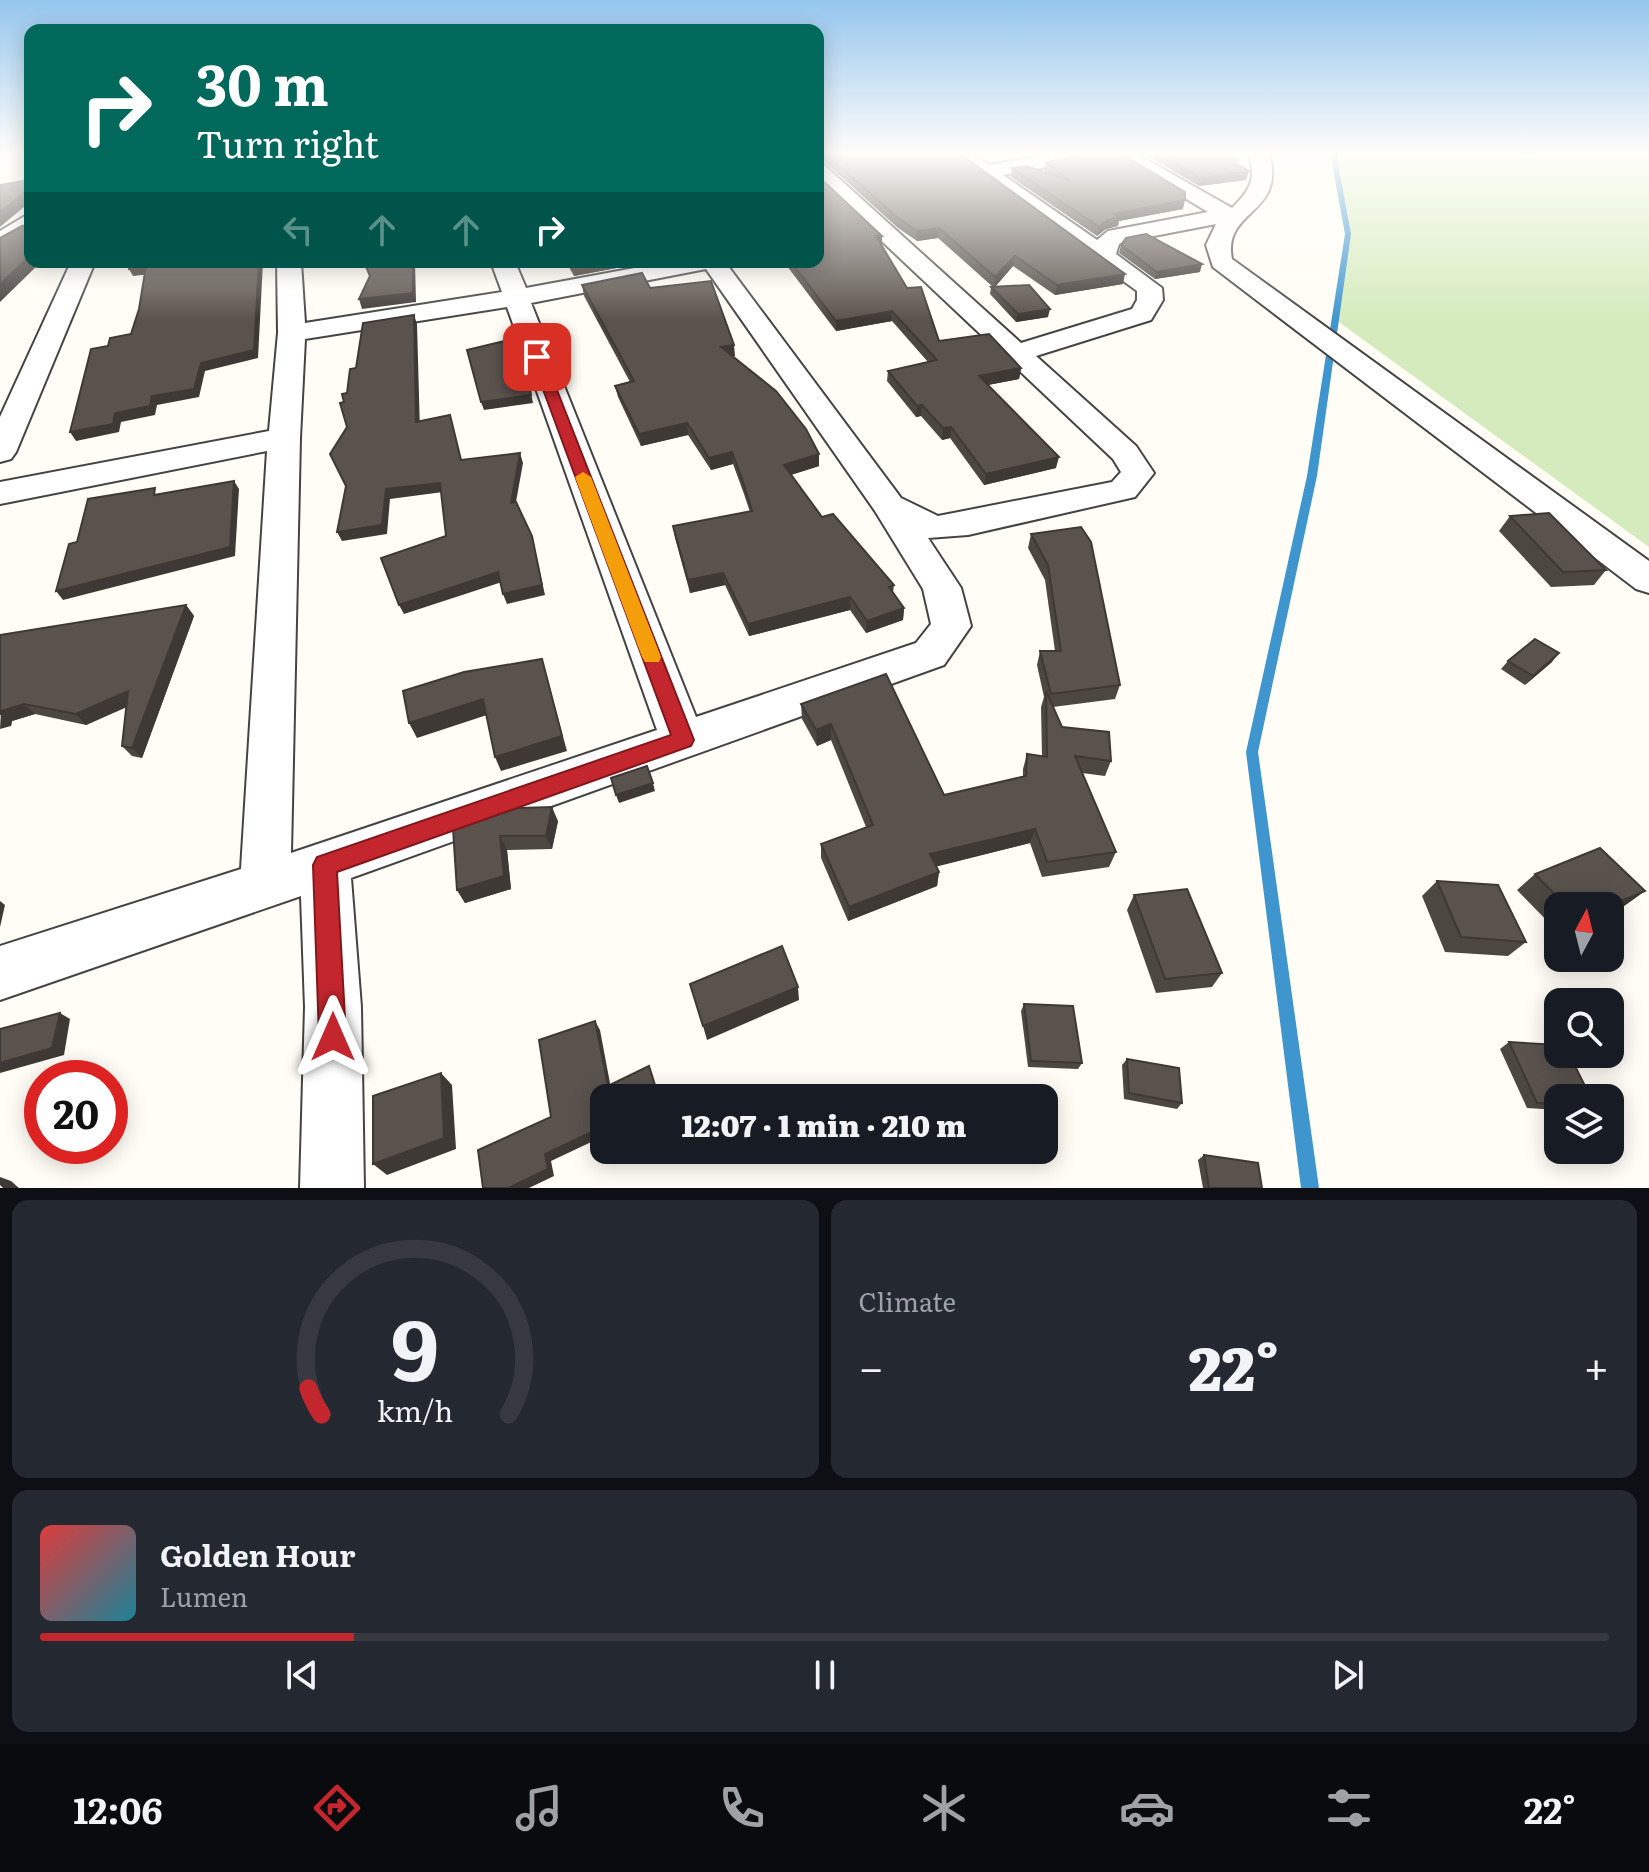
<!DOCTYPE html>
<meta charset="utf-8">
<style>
:root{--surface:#171b24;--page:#242831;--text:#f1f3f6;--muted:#9ea1a6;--line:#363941;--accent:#c4262e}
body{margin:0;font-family:Literata,serif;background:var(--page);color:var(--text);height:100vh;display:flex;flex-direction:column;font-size:30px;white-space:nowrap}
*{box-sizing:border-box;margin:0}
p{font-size:26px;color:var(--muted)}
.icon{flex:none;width:44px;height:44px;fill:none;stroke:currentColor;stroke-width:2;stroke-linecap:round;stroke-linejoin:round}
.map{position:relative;height:1188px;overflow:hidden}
.panel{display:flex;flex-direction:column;gap:12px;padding:12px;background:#0d0f14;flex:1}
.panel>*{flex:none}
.hud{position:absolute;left:24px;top:24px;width:800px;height:244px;border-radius:16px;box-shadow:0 4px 20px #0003;background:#00695c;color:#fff;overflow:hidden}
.needle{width:52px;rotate:7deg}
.tools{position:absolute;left:1544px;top:892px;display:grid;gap:16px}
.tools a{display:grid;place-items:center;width:80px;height:80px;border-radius:16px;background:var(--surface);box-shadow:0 4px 20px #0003;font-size:40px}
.speed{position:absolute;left:24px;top:1060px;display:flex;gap:16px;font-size:40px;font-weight:700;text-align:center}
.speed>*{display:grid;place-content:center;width:104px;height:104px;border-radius:50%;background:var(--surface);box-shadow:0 4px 20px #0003;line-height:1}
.speed .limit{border:12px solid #d22;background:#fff;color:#111}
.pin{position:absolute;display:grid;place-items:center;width:68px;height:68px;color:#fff;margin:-34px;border-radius:16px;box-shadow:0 4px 12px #0006}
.me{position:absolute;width:88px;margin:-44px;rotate:0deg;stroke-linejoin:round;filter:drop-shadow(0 0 6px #0008)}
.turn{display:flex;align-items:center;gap:28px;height:168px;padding:0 40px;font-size:36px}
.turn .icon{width:104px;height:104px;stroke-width:2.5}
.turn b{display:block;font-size:56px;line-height:68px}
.lanes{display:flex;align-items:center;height:76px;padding:0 40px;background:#0003;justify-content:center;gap:40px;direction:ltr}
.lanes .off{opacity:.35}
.big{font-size:60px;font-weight:800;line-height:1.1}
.panel .tile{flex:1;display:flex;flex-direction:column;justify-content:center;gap:12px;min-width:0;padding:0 28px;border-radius:16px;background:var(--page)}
.panel .dial{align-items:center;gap:0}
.dial svg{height:208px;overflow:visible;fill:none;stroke:var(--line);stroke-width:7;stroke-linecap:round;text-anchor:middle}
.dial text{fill:var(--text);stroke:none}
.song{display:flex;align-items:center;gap:24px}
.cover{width:96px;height:96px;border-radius:12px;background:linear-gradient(135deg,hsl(0 70% 55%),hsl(190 70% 35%))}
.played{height:8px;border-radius:4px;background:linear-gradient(90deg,var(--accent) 20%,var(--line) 20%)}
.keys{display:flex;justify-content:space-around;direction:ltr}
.heat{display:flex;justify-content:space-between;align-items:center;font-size:44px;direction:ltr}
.panel .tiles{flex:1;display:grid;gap:12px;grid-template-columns:1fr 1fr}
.tile:last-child{grid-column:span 2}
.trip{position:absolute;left:590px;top:1084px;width:468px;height:80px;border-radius:16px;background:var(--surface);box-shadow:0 4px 20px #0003;font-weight:800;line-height:80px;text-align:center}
.tab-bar{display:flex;height:128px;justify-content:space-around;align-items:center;background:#090b0e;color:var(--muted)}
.tab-bar .icon{width:56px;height:56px}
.tab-bar .current{color:var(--accent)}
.tab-bar b{font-size:36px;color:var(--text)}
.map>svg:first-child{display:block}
.green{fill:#d5ebbd}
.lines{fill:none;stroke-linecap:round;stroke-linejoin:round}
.stream{fill:#3f96cf;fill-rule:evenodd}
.minor-casing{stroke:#444;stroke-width:4}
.minor{fill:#fff;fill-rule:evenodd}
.wall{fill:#4d4742}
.shaded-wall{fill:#3f3936}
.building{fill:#5a524d;stroke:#3f3936;stroke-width:2}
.route{fill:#c4262e;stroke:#7f191e;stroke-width:2}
.slow{fill:#f59e0b}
</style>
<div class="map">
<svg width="1649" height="1188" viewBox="0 0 1649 1188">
<rect width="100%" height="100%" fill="#fffdf5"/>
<polygon class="green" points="1333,153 1649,153 1649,547 1336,320 1348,234"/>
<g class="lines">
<polygon class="stream" points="1330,153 1336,153 1351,234 1317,476 1258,752 1319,1188 1301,1188 1246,752 1307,476 1345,234"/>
<g class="minor-casing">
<g id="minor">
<path d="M949 153H972L989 165 1056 153H1100L1090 159 1003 175 1097 240 1108 231 1208 212 1110 153H1135L1232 208C1251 190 1256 179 1249 153H1269C1287 216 1222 208 1232 259L1649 561V593L1636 589 1213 267 1206 245 1216 224 1123 242 1119 244 1116 254 1162 288 1163 300 1151 320 1036 356 1136 446 1154 473 1135 497 968 535 928 538 961 588 971 626 944 665 351 878 361 1007 364 1188H300L305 1007 301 896 0 1000V946L241 869 267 451 0 504V482L269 431 278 333 277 262H301L305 323 502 292 491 262H515L526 288 667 262H725L901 498 938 516 1112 482 1121 472 1113 459 818 181V164L825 166 1021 343 1132 309 1137 300V291ZM706 269 875 511 923 589 931 624 916 643 696 717 531 303ZM507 307 657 730 291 853 300 438 305 339Z"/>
<polygon points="30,213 30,231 8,247 0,249 0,231"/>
<polygon points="71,262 95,262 16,452 11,459 0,462 0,417"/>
</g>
</g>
<use href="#minor" class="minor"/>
</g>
<g class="wall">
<polygon points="818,153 959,153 1123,284 1055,295 1013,266 995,287 1048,317 1016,322 990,294 991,287 993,287 938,238 917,241 898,228 827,164 818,162"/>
<polygon points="1142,153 1226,153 1238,165 1249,171 1246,180 1199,186"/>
<polygon points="1046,162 1183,209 1119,221 1118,226 1106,229 1097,236 1011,177 1012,168 1047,173 1044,170"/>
<polygon points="882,236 882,245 939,341 1021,368 1019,379 988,385 1056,468 984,485 950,438 942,440 921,416 916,417 887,381 888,371 928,362 892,321 836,331 784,262 818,262"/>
<polygon points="1121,245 1200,272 1155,279 1119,253"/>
<polygon points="566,262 631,262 632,265 574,276"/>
<polygon points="582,285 650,288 735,356 733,356 819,454 819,466 791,475 822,517 894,585 893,593 904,608 903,620 866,633 850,610 749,636 725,585 690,593 675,538 673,526 750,512 744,494 733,464 711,470 688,435 641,446 618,397 615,386 630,382 584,296"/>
<polygon points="1510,516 1606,570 1594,585 1551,587 1499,531"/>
<polygon points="1031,534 1120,685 1115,699 1053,707 1062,727 1111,761 1105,776 1082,773 1116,852 1109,867 1042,877 1030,843 936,866 939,872 937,886 848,921 821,858 821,844 866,827 831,740 817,746 802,719 801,704 944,795 1023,777 1023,769 1027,754 1042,756 1041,707 1044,697 1037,665 1040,651 1055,651 1045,580 1028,548"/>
<polygon points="186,605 194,616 142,758 132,756 122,746 127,707 86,725 35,714 12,721 11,726 0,635"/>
<polygon points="1508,661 1552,662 1525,685 1501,669"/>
<polygon points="558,821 552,849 507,850 511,889 465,903 457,890 453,829"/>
<polygon points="1535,874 1645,891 1624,906 1610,912 1610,906 1558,906 1558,932 1517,890"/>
<polygon points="1437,881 1526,942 1508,956 1445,952 1422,896"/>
<polygon points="1134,895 1222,973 1212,987 1156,993 1127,910"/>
<polygon points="1024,1004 1082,1063 1078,1069 1028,1067 1021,1011"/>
<polygon points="1509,1042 1558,1098 1558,1110 1527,1108 1500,1049"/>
<polygon points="1127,1059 1182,1103 1177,1109 1124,1099 1122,1065"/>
<polygon points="1204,1155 1262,1188 1203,1188 1198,1160"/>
</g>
<g class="shaded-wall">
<polygon points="1249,171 1246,180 1199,186 1202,178"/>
<polygon points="30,188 30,202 0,227 0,212"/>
<polygon points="1185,200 1183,209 1119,221 1118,226 1106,229 1097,236 1099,227 1114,214"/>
<polygon points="939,228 938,238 917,241 917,231"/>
<polygon points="876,236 882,236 882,245"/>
<polygon points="30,256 30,262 41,262 0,302 0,284"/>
<polygon points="1015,256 1013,266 994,288 995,277"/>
<polygon points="259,262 263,262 258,358 205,371 199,397 157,405 155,415 121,422 119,432 76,441 70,432 152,396 201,363"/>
<polygon points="413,262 415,262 416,302 362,309 359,299"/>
<polygon points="608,262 631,262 632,265 574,276 572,269"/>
<polygon points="1202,264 1200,272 1155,279 1157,272"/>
<polygon points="146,266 150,274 133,276 129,269"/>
<polygon points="1125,274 1123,284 1055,295 1057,285"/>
<polygon points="1050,309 1048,317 1016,322 1018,314"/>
<polygon points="892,311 892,321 836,331 836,321"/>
<polygon points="414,315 417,324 420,432 416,422"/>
<polygon points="734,345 735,356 722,359 721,347"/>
<polygon points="525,364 533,403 484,410 481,402"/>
<polygon points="1021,368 1019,379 977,387 979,376"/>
<polygon points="922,405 921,416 916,417 917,406"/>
<polygon points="687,423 688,435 641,446 639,434"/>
<polygon points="951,427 950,438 942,440 943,428"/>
<polygon points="732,452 733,464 711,470 709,458"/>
<polygon points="520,453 523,463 514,513 511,503"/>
<polygon points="819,454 819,466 784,477 784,465"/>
<polygon points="1059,457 1056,468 984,485 986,474"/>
<polygon points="234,481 239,489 235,556 63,600 56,591"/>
<polygon points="440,483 443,492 390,499 387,534 342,541 337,532 386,489"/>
<polygon points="532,536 545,595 507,604 503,594"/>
<polygon points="498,572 502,582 404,614 399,605"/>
<polygon points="723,573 725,585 690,593 688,580"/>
<polygon points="850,597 850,610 749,636 748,624"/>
<polygon points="186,605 194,616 142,758 132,748"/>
<polygon points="904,608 903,620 866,633 867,621"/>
<polygon points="1559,653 1552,662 1525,685 1533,676"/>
<polygon points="542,659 567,751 501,771 495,757"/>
<polygon points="128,691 137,702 86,725 76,714"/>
<polygon points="483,699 490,714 417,738 409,723"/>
<polygon points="24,704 35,714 12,721 11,726 0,729 1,711"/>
<polygon points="831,724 831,740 817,746 816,730"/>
<polygon points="653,783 655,791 619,803 616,795"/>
<polygon points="552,807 558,821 552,849 546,836"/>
<polygon points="1035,829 1030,843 927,869 930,854"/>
<polygon points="500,836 507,850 511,889 465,903 457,890"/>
<polygon points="939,872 937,886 848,921 849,907"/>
<polygon points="1645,891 1624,906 1610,912 1610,906"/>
<polygon points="0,901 5,905 0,927"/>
<polygon points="798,987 799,1000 707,1040 703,1026"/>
<polygon points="60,1013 70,1019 64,1055 0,1073 0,1063"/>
<polygon points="595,1021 600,1030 612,1094 608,1086"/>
<polygon points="441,1073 452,1085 456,1149 387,1175 373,1164"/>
<polygon points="604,1126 604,1136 551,1161 554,1176 529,1188 508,1188 545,1154"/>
<polygon points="0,1177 11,1181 19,1188 3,1188 0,1185"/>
</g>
<g class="building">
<polygon points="818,153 959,153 1125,274 1057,285 1015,256 995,277 939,228 917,231 898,218 827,155"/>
<polygon points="1093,153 1120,153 1185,192 1185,200 1114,214 1120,217 1108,220 1099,227 1012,168 1026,166 1069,180 1046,162"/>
<polygon points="1158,153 1226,153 1239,160 1232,161 1249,171 1202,178"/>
<polygon points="818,176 882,236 876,236 907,288 921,287 939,341 989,334 1021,368 979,376 1059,457 986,474 951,427 943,428 922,405 917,406 888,371 937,360 892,311 836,321 791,262 818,262"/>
<polygon points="30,180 30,188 0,212 0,185"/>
<polygon points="30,225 30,256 0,284 0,238 22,226"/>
<polygon points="1146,234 1202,264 1157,272 1121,245 1126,238"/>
<polygon points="130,262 259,262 254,350 201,363 194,389 152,396 150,406 115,413 113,424 70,432 91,349 108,346 110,338 131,334 139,309 146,266 129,269"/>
<polygon points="364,262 413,262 413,293 359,299 370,276"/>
<polygon points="568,262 608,262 572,269"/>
<polygon points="642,273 650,288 711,281 734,345 721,347 776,391 806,429 819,454 784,465 822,517 833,514 894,585 889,587 904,608 867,621 850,597 748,624 723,573 688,580 673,526 752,511 743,482 732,452 709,458 687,423 639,434 615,386 634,381 582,285"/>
<polygon points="1029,285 1050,309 1018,314 991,287"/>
<polygon points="414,315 416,422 450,415 461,460 520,453 511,503 516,502 532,536 542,585 503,594 498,572 399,605 381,558 446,536 440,483 386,489 382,525 337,532 346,486 330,454 347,427 340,403 344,402 342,394 347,393 350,369 356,368 363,323"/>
<polygon points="509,340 525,364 531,395 481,402 467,350"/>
<polygon points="234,481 230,547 56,591 69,544 77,542 88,499 155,488 154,495"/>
<polygon points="1549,513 1606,570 1563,572 1510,516"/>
<polygon points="1081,527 1091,542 1120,685 1051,694 1040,651 1061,651 1048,565 1031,534"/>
<polygon points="186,605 132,748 122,746 128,691 76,714 24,704 1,711 0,715 0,635"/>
<polygon points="1535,639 1559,653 1533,676 1508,661"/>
<polygon points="542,659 562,736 495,757 483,699 409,723 403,691 464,672"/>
<polygon points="886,674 944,795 1026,776 1027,754 1047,757 1046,691 1062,727 1109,732 1111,761 1075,756 1116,852 1047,862 1035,829 930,854 939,872 849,907 821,844 873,825 831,724 816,730 801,704"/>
<polygon points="647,766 653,783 616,795 611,778"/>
<polygon points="552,807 546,836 500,836 504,876 457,890 453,829 518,808"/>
<polygon points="1600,848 1645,891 1609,906 1566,906 1535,874"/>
<polygon points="1437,881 1498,885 1526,942 1461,937"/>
<polygon points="1187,889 1222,973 1165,979 1134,895"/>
<polygon points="782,946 798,987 703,1026 690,984"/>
<polygon points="1024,1004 1073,1006 1082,1063 1031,1061"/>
<polygon points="60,1013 52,1048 0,1063 0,1029"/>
<polygon points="595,1021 608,1086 649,1066 659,1098 604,1098 604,1126 545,1154 548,1169 508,1188 483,1188 478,1150 551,1117 539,1040"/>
<polygon points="1509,1042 1558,1045 1558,1054 1569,1054 1591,1098 1558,1098 1558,1104 1537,1103"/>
<polygon points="1127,1059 1179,1068 1182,1103 1129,1093"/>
<polygon points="441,1073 444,1138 373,1164 373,1096"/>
<polygon points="1204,1155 1258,1163 1262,1188 1209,1188"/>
</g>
<linearGradient id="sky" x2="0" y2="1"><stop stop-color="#95c6ee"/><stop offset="0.48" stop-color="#fffefa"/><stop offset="1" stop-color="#fffefa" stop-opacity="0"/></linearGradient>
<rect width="1649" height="320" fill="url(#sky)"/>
<polygon class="route" points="537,353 544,357 694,740 691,746 337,872 346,1037 342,1047 333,1051 323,1047 319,1037 313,865 317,857 671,735 531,357"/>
<polygon class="slow" points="583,472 591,477 661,657 659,662 645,662 642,657 575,477"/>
</svg>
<div class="tools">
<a><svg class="needle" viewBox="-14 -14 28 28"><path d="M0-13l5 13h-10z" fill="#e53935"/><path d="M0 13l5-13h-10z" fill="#9ea1a6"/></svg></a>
<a><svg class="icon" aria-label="search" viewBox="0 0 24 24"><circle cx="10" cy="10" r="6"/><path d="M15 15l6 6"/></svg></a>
<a><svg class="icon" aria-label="layers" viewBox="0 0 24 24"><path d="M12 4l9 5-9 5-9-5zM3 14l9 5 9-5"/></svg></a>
</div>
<div class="speed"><div class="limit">20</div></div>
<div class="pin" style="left:537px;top:357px;background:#d93025"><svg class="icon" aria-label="arrive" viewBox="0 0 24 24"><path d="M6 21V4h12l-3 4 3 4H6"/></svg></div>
<svg class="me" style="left:333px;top:1037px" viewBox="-20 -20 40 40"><path d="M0-17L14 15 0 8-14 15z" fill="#c4262e" stroke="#fff" stroke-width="4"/></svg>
<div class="trip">12:07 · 1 min · 210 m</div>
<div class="hud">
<div class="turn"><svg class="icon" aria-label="right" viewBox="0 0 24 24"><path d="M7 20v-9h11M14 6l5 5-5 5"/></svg><div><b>30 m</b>Turn right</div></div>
<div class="lanes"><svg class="icon off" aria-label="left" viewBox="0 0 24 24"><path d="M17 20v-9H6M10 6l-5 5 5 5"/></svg><svg class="icon off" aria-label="ahead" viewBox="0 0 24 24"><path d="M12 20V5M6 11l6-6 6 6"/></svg><svg class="icon off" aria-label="ahead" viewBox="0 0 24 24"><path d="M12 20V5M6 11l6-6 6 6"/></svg><svg class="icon" aria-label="right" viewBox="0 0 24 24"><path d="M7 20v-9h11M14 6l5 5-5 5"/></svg></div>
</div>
</div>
<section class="panel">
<div class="tiles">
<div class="tile dial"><svg viewBox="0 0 100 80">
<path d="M14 69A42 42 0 1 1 86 69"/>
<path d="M14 69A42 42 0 0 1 9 59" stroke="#c4262e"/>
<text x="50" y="56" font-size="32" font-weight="700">9</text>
<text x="50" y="72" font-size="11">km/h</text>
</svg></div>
<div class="tile"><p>Climate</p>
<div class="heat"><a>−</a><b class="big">22°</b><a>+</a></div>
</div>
<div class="tile">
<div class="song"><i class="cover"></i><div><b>Golden Hour</b><p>Lumen</p></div></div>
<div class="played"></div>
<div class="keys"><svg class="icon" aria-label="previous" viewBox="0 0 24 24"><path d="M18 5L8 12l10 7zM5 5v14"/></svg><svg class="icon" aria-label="pause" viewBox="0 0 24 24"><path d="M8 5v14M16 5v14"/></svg><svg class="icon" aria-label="next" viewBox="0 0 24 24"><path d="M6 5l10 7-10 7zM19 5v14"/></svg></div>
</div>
</div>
</section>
<nav class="tab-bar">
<b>12:06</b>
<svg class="icon current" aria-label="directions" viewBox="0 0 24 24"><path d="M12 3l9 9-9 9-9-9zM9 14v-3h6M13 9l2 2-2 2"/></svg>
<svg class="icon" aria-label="music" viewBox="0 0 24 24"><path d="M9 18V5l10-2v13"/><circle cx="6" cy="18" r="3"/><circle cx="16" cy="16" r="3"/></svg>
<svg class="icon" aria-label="phone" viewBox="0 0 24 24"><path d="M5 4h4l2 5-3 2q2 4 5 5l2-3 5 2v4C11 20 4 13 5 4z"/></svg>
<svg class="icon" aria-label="climate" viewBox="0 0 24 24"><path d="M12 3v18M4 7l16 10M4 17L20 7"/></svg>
<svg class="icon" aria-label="car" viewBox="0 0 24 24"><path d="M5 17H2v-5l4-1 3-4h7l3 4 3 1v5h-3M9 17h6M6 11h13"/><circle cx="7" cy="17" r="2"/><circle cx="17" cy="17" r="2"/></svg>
<svg class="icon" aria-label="filters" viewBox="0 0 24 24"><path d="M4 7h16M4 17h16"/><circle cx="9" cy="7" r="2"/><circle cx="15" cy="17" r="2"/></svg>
<b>22°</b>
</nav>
